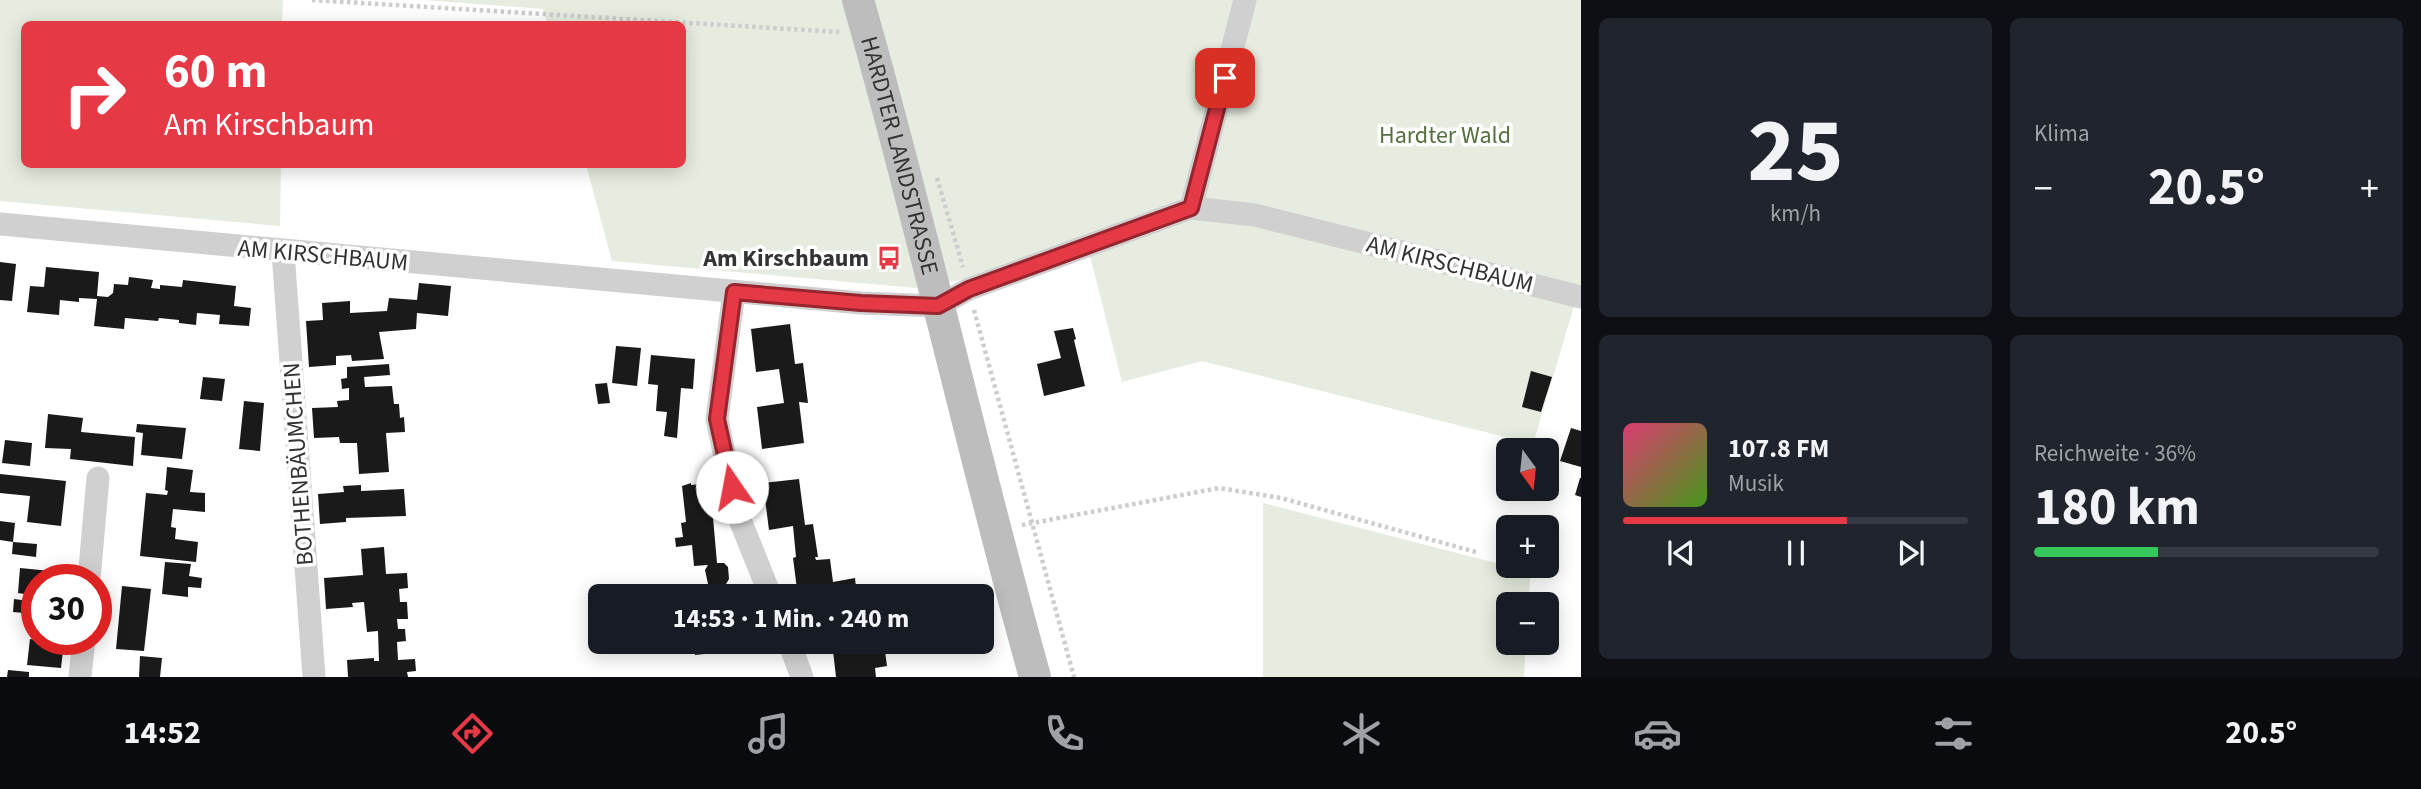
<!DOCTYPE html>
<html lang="de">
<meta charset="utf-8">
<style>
:root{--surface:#171b24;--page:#20242c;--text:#f1f3f6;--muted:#9ea1a6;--line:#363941;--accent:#e63946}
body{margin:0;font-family:"Source Sans 3",sans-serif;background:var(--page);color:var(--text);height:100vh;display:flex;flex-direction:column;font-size:26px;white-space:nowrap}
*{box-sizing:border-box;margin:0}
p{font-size:23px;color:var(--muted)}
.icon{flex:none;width:38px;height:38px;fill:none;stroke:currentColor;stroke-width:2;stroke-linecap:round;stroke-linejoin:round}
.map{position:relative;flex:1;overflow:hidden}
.details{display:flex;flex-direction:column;gap:18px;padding:18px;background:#0d0f14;width:840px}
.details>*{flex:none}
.guide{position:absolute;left:21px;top:21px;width:665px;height:147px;border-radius:10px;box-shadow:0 4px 18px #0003;background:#e63946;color:#fff;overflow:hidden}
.needle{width:46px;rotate:165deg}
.tools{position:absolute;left:1496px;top:438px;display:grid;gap:14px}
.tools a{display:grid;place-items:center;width:63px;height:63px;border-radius:10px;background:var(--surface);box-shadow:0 4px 18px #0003;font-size:35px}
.speed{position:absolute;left:21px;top:564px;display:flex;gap:14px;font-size:35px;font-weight:700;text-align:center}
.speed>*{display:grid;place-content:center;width:91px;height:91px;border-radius:50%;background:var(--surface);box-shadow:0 4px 18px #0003;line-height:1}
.speed .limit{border:10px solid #d22;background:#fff;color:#111}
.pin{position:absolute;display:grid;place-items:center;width:60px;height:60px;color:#fff;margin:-30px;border-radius:14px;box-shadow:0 4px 10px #0006}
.me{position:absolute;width:77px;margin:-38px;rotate:348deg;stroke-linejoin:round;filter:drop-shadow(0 0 5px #0008)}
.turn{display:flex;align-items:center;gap:24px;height:147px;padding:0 28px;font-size:32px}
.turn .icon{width:91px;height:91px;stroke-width:2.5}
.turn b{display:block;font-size:49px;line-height:60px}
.big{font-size:52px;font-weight:700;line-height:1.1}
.details .card{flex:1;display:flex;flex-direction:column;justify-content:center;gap:10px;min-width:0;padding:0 24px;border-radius:10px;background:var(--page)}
.details .dial{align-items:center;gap:0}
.dial b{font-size:91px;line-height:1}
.song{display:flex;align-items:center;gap:21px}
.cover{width:84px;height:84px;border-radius:10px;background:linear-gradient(135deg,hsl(340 70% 55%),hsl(100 70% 35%))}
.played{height:7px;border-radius:4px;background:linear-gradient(90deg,var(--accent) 65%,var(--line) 65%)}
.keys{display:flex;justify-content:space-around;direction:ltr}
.heat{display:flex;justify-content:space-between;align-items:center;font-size:38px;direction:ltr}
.charge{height:10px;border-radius:5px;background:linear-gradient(90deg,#34c759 36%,var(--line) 0)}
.details .tiles{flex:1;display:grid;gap:18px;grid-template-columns:repeat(2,1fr)}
.trip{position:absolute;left:588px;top:584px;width:406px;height:70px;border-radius:10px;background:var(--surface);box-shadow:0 4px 18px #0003;font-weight:700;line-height:70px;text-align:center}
.tabs{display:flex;height:112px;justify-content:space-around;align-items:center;background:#090b0e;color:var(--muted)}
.tabs .icon{width:49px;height:49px}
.tabs .on{color:var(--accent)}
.tabs b{font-size:32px;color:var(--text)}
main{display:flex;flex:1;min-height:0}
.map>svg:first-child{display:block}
.green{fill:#e6ecdf}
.building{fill:#1a1a1a}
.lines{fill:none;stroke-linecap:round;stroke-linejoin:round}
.path{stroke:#cdcdcd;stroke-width:4.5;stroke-dasharray:3.5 3.5;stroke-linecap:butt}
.street{stroke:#d0d0d0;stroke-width:23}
.secondary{stroke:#bdbdbd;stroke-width:32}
.route-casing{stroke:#96252e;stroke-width:18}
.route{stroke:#e63946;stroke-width:12}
.labels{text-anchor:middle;stroke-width:7;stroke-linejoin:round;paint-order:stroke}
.park-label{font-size:24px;fill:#56703f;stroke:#fff}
.street-label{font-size:24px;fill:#333;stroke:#fff}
.poi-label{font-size:24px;font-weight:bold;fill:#333;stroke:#fff;text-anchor:end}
</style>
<main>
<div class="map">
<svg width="1581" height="677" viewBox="0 0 1581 677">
<rect width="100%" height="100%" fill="#fff"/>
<g class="green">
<polygon points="0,0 283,0 282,24 24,24 24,164 281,165 280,226 0,201"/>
<polygon points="424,0 1581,0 1581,308 1574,306 1533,444 1202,361 1122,382 1090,256 916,288 612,261 586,165 682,164 682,24 548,24 543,9"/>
<polygon points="1263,503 1500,564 1506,569 1531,570 1528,604 1508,604 1508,642 1526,642 1524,677 1263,677"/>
</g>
<g class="building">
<polygon points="0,262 16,264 12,301 0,300"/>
<polygon points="46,267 99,272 97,296 108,297 113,293 114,284 128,285 129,277 153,280 151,288 160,289 160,285 182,287 183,280 236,286 234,306 251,308 249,326 219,324 220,315 197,313 196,325 179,323 179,320 159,318 158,321 125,318 124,329 94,326 97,299 79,298 79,302 60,300 59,315 27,312 30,286 44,287"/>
<polygon points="419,283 451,286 448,316 417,313 416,329 379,332 384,359 352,361 351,355 336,356 336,365 309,367 306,321 323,320 322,303 350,301 350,313 387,311 389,298 417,300"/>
<polygon points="790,324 795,364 803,363 808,403 799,402 804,443 762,449 757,407 784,403 779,369 756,372 751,329"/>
<polygon points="1073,328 1076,339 1074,340 1085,386 1044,396 1037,364 1061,358 1054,331"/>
<polygon points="616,346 641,348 637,386 612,383"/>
<polygon points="651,355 695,359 693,389 681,388 677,438 664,436 667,412 656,411 658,385 648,384"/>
<polygon points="389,364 390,375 364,377 365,387 392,386 394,404 399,404 400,418 404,417 405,432 386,433 389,472 359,474 357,443 340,443 339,437 314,438 312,408 338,407 337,401 349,400 349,388 342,389 341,379 347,378 347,367"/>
<polygon points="1531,371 1552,377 1541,412 1522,407"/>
<polygon points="203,377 225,379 222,401 200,399"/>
<polygon points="607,383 610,403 598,404 595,384"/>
<polygon points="244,401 264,403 260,451 239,449"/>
<polygon points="48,414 83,418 81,432 135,437 133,466 70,459 71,449 45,448"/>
<polygon points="137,424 186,428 182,459 141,455 143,433 136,432"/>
<polygon points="1571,428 1581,431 1581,467 1560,461"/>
<polygon points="5,440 32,443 30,466 2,463"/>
<polygon points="167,467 193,470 190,492 205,493 205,512 173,509 171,527 176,528 175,539 198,542 196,562 140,556 146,493 167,495 168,491 165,490"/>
<polygon points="0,474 66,481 61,526 27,522 30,496 0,493"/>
<polygon points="1580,478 1581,478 1581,497 1575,495"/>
<polygon points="799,479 805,525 813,524 818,557 815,557 816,560 830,559 833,582 855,578 857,597 798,597 793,558 796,557 793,526 769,530 763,483"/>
<polygon points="691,483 691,485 710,483 717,563 724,563 728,567 729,579 726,584 708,584 705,570 708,565 694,566 692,545 676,547 675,538 683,537 681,523 686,522 682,486"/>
<polygon points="361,485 361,491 404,489 406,516 346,518 346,522 320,524 318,494 344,492 343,486"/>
<polygon points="0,521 15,523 13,542 37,544 36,557 12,554 13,542 0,540"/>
<polygon points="384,547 386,574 407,573 408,588 399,589 400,602 407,602 408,619 397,619 398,629 405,629 406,641 397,642 398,660 415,659 416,671 407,672 408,677 348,677 347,660 374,658 374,661 379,661 378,631 367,632 364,602 352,603 353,607 326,609 324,578 363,575 361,549"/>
<polygon points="165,562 191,564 189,576 202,578 201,588 188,587 188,597 162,594"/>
<polygon points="20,568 71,573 70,579 37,579 37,596 18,593"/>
<polygon points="122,586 151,589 144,651 116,649"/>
<polygon points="14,599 36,602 35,614 13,612"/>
<polygon points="30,639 64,642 61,668 27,665"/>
<polygon points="694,642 731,642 732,651 695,655"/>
<polygon points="832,642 872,642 873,651 885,651 887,666 875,668 876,677 836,677"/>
<polygon points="140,656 162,658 160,677 139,677"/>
<polygon points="8,670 29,672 29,677 7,677"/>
</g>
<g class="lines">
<g class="path">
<polyline points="312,0 839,32"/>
<polyline points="937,178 963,267"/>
<polyline points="974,310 1074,677"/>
<polyline points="1022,525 1219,488 1281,498 1476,552"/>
</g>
<g class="street">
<polyline points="1191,208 1245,0"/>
<polyline points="0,224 861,303 938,306 969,289 1191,208 1255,215 1581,297"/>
<polyline points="283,252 314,677"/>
<polyline points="734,292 717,419 736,510 771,597"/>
<polyline points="89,579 98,478"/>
<polyline points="789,642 802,677"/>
<polyline points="80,677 84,639"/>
</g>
<path class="secondary" id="s1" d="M858 0C922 224 972 452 1035 677"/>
</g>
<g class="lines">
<g class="route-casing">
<polyline id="route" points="732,487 717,419 734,292 861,303 938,306 969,289 1191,208 1225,78"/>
</g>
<use href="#route" class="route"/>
</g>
<defs>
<g id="bus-bare" transform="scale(1.89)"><path d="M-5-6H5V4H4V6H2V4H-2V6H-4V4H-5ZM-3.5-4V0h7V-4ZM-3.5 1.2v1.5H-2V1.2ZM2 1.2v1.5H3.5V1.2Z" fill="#e63946" stroke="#fff" stroke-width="2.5" paint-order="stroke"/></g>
</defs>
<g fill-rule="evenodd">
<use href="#bus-bare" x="889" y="258"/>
</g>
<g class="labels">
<g class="park-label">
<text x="1445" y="143">Hardter Wald</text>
</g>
<g class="street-label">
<text dy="8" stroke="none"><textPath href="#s1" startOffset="161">HARDTER LANDSTRASSE</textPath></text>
<text transform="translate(323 255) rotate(5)" y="8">AM KIRSCHBAUM</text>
<text transform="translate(1450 264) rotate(14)" y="8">AM KIRSCHBAUM</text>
<text transform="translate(298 464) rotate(-94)" y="8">BOTHENBÄUMCHEN</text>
</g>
<g class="poi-label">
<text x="869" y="266">Am Kirschbaum</text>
</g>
</g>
</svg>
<div class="tools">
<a><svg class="needle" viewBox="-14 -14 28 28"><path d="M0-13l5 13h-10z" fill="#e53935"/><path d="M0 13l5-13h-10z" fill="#9ea1a6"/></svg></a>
<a>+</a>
<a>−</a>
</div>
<div class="speed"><div class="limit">30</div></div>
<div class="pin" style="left:1225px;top:78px;background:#d93025"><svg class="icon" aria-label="arrive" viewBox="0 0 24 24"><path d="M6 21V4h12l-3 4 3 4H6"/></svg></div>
<svg class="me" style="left:732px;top:487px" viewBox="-20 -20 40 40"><circle r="19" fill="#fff"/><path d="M0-13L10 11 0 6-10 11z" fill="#e63946"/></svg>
<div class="trip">14:53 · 1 Min. · 240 m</div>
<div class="guide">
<div class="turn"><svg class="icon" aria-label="right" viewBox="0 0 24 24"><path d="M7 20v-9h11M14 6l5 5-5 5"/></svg><div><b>60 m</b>Am Kirschbaum</div></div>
</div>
</div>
<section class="details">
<div class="tiles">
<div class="card dial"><b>25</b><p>km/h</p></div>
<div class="card"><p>Klima</p>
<div class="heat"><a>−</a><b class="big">20.5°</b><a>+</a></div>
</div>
<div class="card">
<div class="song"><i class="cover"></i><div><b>107.8 FM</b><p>Musik</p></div></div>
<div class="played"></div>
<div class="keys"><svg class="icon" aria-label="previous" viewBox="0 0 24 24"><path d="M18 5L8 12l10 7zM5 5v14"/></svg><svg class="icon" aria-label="pause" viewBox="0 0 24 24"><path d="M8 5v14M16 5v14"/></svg><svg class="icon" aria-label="next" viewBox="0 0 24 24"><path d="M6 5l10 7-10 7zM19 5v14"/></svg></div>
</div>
<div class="card"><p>Reichweite · 36%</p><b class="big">180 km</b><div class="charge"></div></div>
</div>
</section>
</main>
<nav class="tabs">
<b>14:52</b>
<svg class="icon on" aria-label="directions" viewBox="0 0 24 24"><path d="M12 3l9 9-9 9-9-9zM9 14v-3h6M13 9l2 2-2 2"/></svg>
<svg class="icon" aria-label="music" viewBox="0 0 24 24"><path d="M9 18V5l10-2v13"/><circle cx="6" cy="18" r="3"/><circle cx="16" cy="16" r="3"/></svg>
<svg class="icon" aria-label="phone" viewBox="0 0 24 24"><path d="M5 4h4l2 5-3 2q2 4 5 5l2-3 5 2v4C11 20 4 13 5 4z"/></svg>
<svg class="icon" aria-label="climate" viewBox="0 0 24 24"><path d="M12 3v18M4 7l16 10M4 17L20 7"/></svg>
<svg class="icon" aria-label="car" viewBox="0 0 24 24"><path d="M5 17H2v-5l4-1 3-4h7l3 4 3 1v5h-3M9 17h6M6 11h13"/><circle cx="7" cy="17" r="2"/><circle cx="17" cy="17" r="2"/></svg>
<svg class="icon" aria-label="filters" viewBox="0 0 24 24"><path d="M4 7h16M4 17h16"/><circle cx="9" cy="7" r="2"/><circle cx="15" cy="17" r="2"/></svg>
<b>20.5°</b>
</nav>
